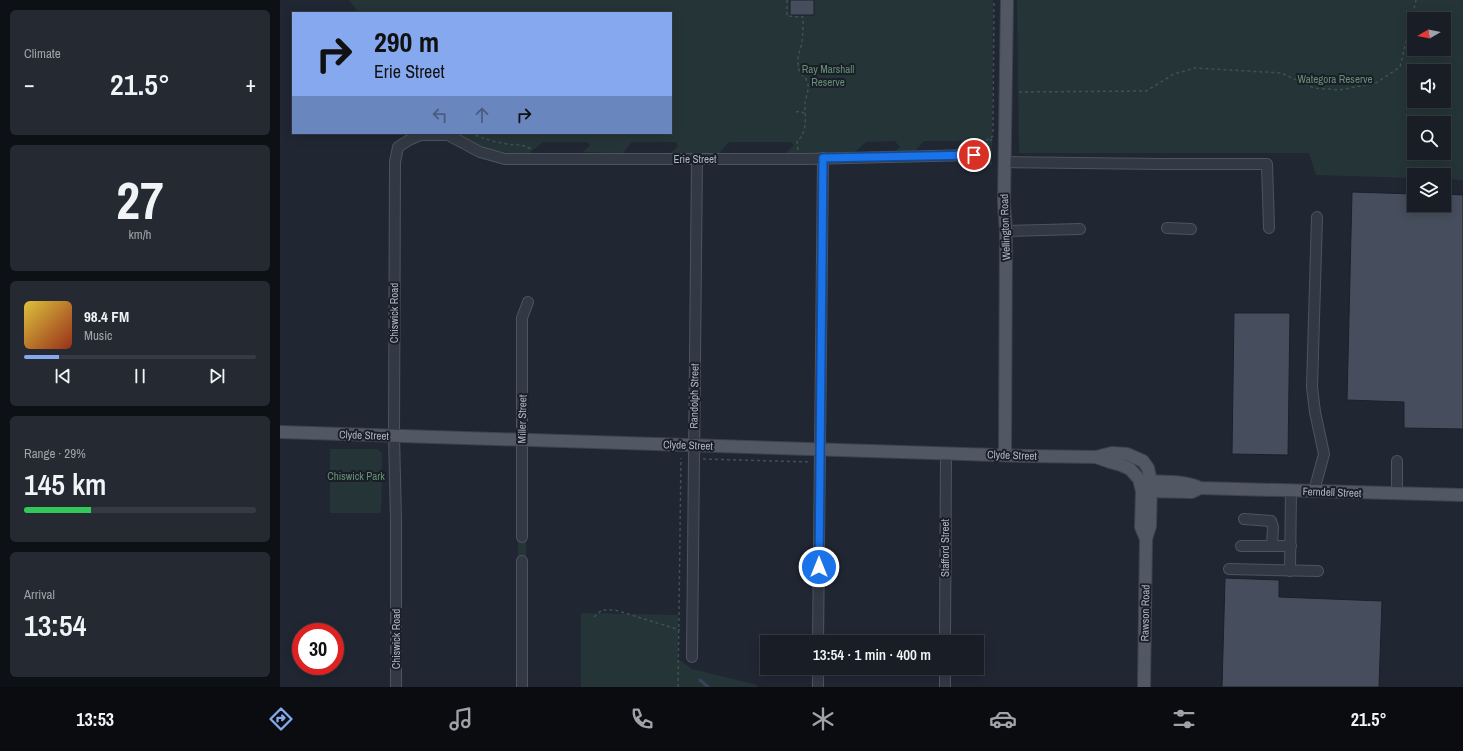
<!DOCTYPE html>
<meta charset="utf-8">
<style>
:root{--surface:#181d26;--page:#252a32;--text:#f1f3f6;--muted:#9fa2a7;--line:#363b43;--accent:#85a8ee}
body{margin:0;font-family:"Archivo Narrow",sans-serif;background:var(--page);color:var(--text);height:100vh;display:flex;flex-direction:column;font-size:15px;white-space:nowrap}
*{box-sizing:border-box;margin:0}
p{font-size:13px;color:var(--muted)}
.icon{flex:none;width:22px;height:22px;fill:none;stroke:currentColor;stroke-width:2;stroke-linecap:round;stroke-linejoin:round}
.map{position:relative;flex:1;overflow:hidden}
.sheet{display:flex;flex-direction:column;gap:10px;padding:10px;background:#0d1015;width:280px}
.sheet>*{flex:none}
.guide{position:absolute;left:12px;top:12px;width:380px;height:122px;border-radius:0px;box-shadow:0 2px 10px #0003,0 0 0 1px var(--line);background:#85a8ee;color:#111;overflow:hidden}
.needle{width:26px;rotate:261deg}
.controls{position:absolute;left:1127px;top:12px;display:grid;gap:8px}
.controls a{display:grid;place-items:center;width:44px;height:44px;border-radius:0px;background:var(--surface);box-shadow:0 2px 10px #0003,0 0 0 1px var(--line);font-size:20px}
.speed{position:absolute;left:12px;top:623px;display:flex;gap:8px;font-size:20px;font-weight:700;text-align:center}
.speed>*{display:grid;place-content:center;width:52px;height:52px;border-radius:50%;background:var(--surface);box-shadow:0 2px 10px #0003,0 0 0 1px var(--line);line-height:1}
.speed .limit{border:6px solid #d22;background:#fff;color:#111}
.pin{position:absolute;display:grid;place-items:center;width:34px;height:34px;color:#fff;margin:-17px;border:2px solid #fff;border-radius:50%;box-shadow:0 1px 4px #0007}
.me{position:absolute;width:44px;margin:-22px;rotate:0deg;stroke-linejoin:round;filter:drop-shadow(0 0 3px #0008)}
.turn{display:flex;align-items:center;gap:14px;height:84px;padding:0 16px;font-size:18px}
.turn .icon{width:52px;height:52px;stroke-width:2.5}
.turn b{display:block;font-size:28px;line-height:34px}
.lanes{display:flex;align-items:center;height:38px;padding:0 16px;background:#0003;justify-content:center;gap:20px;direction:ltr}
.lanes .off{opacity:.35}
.big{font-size:30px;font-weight:600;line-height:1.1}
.sheet .card{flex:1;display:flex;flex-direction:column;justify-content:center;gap:6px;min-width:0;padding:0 14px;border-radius:6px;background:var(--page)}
.sheet .dial{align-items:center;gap:0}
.dial b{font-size:52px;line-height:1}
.song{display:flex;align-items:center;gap:12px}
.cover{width:48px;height:48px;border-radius:6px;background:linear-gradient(135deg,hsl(50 70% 55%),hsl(10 70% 35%))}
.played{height:4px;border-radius:2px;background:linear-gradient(90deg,var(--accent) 15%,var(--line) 15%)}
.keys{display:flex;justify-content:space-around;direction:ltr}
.heat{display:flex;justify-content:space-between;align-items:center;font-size:22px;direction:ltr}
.charge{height:6px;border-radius:3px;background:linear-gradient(90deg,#34c759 29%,var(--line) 0)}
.trip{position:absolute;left:480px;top:635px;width:224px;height:40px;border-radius:0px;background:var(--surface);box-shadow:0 2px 10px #0003,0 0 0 1px var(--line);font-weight:600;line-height:40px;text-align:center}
.dock{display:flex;height:64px;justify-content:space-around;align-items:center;background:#0a0c0f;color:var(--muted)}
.dock .icon{width:28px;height:28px}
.dock .active{color:var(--accent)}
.dock b{font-size:18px;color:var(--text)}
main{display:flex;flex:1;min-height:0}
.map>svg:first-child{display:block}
.green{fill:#253537;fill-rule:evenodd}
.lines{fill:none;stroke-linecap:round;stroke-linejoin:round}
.stream{stroke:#36445b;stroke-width:3}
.building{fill:#464e5d;stroke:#1b202a}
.minor-casing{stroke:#4e545f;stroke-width:12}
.major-casing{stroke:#3d424d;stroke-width:14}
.path{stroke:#415054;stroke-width:1.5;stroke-dasharray:3 3;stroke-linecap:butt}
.minor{stroke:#333944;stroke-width:10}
.major{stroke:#515864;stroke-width:12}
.route-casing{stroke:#114b97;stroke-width:10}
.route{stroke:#1a73e8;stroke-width:7}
.labels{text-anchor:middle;stroke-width:4;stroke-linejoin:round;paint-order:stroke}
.park-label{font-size:11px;fill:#678f73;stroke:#191e28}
.street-label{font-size:11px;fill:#adb4c1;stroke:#191e28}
</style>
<main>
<section class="sheet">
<div class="card"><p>Climate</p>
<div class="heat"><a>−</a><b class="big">21.5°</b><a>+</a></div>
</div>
<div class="card dial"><b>27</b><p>km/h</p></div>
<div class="card">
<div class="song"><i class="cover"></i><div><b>98.4 FM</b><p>Music</p></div></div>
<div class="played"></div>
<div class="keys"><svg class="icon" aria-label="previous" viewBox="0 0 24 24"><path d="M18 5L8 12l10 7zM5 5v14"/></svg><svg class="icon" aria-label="pause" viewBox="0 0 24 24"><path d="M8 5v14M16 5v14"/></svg><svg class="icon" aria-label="next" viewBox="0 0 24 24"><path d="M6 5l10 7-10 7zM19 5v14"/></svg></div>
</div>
<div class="card"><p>Range · 29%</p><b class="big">145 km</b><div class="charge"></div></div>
<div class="card"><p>Arrival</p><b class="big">13:54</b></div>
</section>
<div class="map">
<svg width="1183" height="687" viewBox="0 0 1183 687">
<rect width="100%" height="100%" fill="#202733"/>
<g class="green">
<path d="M69 0H713L712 165 704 166 702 162 704 154C699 141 692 148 683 152 680 153 676 152 673 152L684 141H644L634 152 613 153 620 147 615 141 586 142 574 153H506L514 145 511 142H449L439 153H391L398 146 396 142H352L343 153 303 152 310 146 308 142H263L249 153H228L210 149 197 145 174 133H391V13H79Z"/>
<path d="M737 0H1183V180L1164 179V175H1134V178L1036 175 1029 153H739ZM1134 19H1164V49H1134ZM1134 71H1164V101H1134ZM1134 123H1164V153H1134Z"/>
<polygon points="50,449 97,449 102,453 101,513 50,513"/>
<rect x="238" y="541" width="8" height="15"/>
<polygon points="301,613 398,615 398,659 412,669 477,685 477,687 301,687"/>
</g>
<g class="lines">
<polyline class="stream" points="420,680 428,687"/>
</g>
<g class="building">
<rect x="510" y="0" width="24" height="15"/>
<polygon points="1072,192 1134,194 1134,205 1164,205 1164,194 1183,195 1183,429 1124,428 1124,402 1067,400"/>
<polygon points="954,313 1010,313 1008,455 952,454"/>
<polygon points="945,578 999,580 999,597 1102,601 1099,687 942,687"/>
</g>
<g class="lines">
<g class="minor-casing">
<g id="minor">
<polyline points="724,162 881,164 987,164 989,228"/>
<polyline points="887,228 911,229"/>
<polyline points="726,231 800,229"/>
<polyline points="1034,491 1044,454 1035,412 1032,387 1037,217"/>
<polyline points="1117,493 1117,461"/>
<polyline points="964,519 991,521 993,527 992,546"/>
<polyline points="242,537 242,318 248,302"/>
<polyline points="961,546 1011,546"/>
<polyline points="949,569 1038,571"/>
<polyline points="1010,571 1011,491"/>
<polyline points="538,642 543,158"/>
<polyline points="665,642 666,453"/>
<polyline points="412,657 417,159"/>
<polyline points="116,687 116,519 114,436 115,162 118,147 129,140 141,135 168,135 200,152 225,159 526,159 694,155"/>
<polyline points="242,687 242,561"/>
<polyline points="538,687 538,668"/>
<polyline points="665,687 665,668"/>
</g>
</g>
<g class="major-casing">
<g id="major">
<polyline points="0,432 747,456 816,457 832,453 847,454 863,461 868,468 871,481 870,526 866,539 864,687"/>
<polyline points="725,455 726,231 724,203 727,0"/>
<polyline points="816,457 830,462 841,465 850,469 859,479 862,491 861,527 866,539"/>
<path d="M860 482C877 481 906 480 920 488L1183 495"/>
<polyline points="863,491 912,492 920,488"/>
</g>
</g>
<g class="path">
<path d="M507 0V16L523 17C523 25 523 33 522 42 521 49 517 56 518 63 518 75 524 74 527 81 530 88 526 97 525 103 525 115 528 133 517 141L518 150"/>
<polyline points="739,92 866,91 894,74 915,68 1001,73 1034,88 1059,90 1096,83 1120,67 1136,0"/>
<polyline points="516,112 520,111 526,114"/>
<polyline points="713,132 714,0"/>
<path d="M190 133C202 138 214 142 227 144 238 146 240 143 251 149"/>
<polyline points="695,145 702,143 713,136"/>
<polyline points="701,149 713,138 713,136"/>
<polyline points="423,459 530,462"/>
<polyline points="314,617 322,610 335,610 400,630"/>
<polyline points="398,687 401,458"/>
</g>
<use href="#minor" class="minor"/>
<use href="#major" class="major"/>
</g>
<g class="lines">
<g class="route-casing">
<polyline id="route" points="539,567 543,158 694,155"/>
</g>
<use href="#route" class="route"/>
</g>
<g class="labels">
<g class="park-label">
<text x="548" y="73">Ray Marshall<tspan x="548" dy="13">Reserve</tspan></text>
<text x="1055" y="83">Wategora Reserve</text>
<text x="76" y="480">Chiswick Park</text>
</g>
<g class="street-label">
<text x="415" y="163">Erie Street</text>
<text transform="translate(725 227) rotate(-92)" y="4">Wellington Road</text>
<text transform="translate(114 313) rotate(-90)" y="4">Chiswick Road</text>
<text transform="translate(414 396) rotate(-89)" y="4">Randolph Street</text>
<text transform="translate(242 419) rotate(-89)" y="4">Miller Street</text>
<text transform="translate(84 435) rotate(2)" y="4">Clyde Street</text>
<text transform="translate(408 445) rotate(2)" y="4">Clyde Street</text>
<text transform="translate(732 455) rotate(2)" y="4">Clyde Street</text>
<text transform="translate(1052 492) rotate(2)" y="4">Ferndell Street</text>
<text transform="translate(665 548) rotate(-90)" y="4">Stafford Street</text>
<text transform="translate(865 613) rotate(-89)" y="4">Rawson Road</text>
<text transform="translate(116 639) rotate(-90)" y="4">Chiswick Road</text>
</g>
</g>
</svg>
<div class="controls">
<a><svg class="needle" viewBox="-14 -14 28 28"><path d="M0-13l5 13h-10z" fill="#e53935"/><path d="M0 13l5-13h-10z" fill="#9fa2a7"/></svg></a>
<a><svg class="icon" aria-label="sound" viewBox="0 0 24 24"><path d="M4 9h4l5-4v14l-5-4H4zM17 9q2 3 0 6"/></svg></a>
<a><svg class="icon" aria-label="search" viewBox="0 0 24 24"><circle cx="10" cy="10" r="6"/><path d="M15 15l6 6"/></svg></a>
<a><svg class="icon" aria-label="layers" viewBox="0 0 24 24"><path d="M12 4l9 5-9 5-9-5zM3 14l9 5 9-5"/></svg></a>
</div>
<div class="speed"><div class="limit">30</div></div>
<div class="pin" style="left:694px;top:155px;background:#d93025"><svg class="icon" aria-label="arrive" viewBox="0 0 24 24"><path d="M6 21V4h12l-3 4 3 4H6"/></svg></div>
<svg class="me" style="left:539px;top:567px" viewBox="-20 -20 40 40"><circle r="17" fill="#1a73e8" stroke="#fff" stroke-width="3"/><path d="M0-11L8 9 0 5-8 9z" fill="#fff"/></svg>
<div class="trip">13:54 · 1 min · 400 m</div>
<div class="guide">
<div class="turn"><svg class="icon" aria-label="right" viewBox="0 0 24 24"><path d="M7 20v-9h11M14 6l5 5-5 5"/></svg><div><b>290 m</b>Erie Street</div></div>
<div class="lanes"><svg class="icon off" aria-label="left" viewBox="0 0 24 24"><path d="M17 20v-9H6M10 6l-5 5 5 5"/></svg><svg class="icon off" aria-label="ahead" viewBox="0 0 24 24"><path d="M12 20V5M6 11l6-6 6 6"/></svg><svg class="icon" aria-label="right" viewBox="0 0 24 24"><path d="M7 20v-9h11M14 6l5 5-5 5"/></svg></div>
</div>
</div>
</main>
<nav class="dock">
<b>13:53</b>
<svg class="icon active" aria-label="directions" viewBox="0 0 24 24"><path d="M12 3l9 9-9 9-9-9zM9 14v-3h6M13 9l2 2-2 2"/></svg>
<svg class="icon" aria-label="music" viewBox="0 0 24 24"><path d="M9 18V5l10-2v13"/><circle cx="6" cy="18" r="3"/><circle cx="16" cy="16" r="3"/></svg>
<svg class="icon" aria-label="phone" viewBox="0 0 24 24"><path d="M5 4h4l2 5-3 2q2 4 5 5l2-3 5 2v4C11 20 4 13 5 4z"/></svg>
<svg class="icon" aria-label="climate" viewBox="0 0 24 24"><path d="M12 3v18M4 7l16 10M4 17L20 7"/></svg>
<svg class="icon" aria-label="car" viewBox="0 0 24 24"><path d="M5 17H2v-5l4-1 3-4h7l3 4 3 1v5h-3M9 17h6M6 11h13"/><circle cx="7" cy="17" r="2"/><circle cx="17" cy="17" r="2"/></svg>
<svg class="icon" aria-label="filters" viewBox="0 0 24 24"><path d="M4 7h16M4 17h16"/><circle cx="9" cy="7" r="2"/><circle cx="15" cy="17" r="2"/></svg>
<b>21.5°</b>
</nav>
